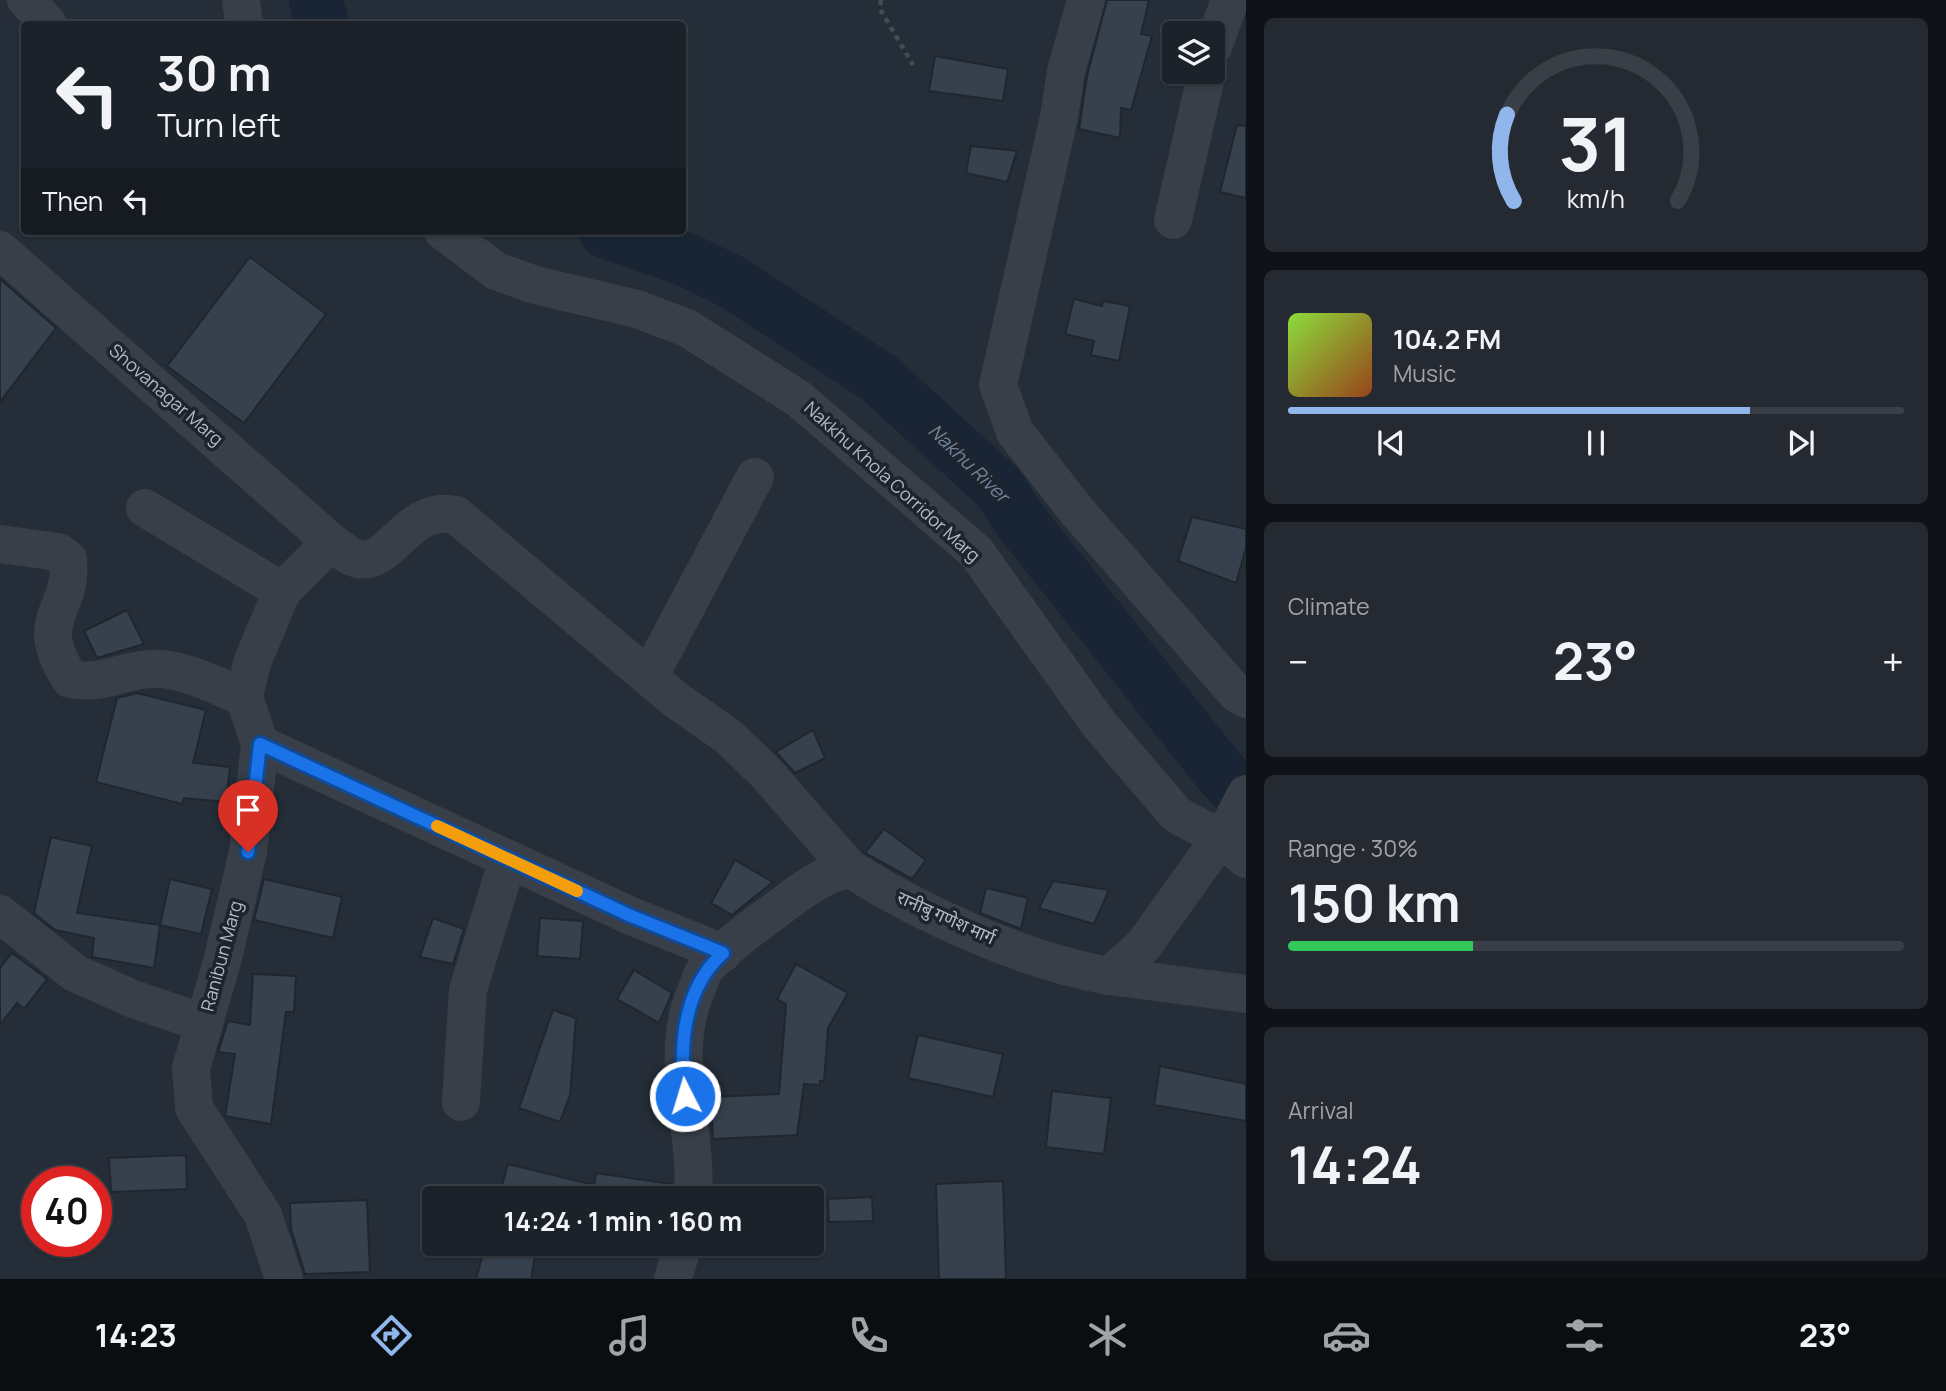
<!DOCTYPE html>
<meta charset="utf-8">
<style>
:root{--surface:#1c222a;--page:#252a32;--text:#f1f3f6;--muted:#a0a4a8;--line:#3a3f47;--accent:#91b6eb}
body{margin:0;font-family:Manrope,"Noto Sans Devanagari",sans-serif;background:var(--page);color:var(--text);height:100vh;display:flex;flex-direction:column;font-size:26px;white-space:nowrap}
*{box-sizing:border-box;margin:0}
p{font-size:23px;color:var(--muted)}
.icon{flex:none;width:38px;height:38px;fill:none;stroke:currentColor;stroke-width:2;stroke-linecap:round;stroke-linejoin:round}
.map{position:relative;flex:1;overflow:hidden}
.drawer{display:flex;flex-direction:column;gap:18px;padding:18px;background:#0f1317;width:700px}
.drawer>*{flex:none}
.banner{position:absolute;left:21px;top:21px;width:665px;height:214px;border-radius:7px;box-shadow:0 2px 5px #0004,0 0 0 2px var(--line);background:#1c222a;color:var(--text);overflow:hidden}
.fabs{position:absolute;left:1162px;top:21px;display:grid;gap:14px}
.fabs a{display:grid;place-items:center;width:63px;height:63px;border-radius:7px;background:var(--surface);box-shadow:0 2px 5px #0004,0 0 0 2px var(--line);font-size:35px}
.speed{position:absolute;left:21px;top:1166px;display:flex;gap:14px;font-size:35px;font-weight:700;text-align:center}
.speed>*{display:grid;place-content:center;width:91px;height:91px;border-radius:50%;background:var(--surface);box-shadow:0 2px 5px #0004,0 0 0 2px var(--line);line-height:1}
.speed .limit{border:10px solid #d22;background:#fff;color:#111}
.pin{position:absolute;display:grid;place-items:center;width:60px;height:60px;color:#fff;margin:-72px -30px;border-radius:50% 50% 50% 0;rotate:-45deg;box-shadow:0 0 7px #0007}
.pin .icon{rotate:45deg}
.me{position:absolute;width:77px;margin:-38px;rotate:355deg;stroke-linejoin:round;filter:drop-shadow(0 0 5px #0008)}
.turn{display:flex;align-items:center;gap:24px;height:147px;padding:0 21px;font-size:32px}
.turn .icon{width:91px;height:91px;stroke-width:2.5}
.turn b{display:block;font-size:49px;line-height:60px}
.then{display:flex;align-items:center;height:66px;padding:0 21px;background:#0003;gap:14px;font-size:26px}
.big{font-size:52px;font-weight:700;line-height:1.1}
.drawer .tile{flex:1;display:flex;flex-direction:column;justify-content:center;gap:10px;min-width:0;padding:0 24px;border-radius:10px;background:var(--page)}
.drawer .dial{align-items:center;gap:0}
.dial svg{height:182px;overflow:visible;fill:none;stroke:var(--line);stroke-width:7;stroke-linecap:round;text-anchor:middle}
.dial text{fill:var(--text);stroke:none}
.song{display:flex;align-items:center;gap:21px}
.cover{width:84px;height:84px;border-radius:10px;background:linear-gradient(135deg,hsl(90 70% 55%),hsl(20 70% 35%))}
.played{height:7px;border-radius:4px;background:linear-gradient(90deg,var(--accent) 75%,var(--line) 75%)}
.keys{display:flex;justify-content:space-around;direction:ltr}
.heat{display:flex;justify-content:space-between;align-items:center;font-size:38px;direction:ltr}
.charge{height:10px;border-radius:5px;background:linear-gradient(90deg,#34c759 30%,var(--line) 0)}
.trip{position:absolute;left:422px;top:1186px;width:402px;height:70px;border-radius:7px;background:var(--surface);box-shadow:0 2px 5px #0004,0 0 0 2px var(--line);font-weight:700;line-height:70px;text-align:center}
.dock{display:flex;height:112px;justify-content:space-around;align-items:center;background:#0b0e11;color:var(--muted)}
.dock .icon{width:49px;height:49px}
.dock .active{color:var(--accent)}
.dock b{font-size:32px;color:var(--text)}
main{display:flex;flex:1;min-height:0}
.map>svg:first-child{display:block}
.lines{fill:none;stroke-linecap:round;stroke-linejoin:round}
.river{stroke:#192534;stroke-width:54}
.building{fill:#37414e;stroke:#1f262f;stroke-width:2}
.path{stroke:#3f5051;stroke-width:4.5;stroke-dasharray:5 5;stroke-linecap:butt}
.minor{stroke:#383f48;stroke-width:38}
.route-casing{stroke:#114b97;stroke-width:18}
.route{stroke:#1a73e8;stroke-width:12}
.slow{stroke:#f59e0b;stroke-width:12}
.labels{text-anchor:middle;stroke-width:7;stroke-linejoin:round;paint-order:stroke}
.street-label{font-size:18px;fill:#b3bac4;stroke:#1d242d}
.water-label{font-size:19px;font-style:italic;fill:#70859f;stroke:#1d242d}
</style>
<main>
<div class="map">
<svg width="1246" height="1279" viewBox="0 0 1246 1279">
<rect width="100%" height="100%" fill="#252d38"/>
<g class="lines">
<g class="river">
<polyline points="316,0 322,24"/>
<polyline points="605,231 687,260 732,282 879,378 998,487 1022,523 1219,771 1246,800"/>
</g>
</g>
<g class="building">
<polygon points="1107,0 1149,0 1141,34 1152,36 1131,110 1121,108 1120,138 1079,129 1087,76"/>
<polygon points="935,56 1008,69 1003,101 929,91"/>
<polygon points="1237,125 1246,126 1246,198 1220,192"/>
<polygon points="971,146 1017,151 1007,182 966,173"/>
<polygon points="250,257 326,314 244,423 167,366"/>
<polygon points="0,279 56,328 0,402"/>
<polygon points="1074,299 1102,306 1103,301 1130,306 1119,361 1091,355 1094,341 1065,334"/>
<polygon points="1192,517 1246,529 1246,548 1236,583 1178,561"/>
<polygon points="127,610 144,644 97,658 84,631"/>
<polygon points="137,693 206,710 193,763 230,767 226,802 184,798 182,804 96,782 117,698"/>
<polygon points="813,730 825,758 795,773 776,752"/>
<polygon points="884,829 926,860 912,879 865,853"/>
<polygon points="51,837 92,846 77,913 160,925 154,968 92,957 94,938 55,930 34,913"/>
<polygon points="735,860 773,882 732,915 711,903"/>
<polygon points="170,879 212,889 201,934 160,925"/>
<polygon points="264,879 342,897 333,938 254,920"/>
<polygon points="1053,881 1109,890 1094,924 1039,908"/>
<polygon points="986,888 1028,898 1021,929 980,913"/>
<polygon points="433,918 464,929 453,964 420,957"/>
<polygon points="540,918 583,921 580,959 537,956"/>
<polygon points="12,953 47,979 24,1009 17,1003 0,1025 0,968"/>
<polygon points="796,964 848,993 828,1028 824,1081 820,1081 820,1085 804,1084 797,1135 713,1139 711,1097 779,1094 786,1004 777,999"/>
<polygon points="634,970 672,993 659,1023 617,999"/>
<polygon points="253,974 296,976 294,1012 286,1012 271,1124 225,1116 235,1054 218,1052 228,1021 250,1025"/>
<polygon points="553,1010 576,1018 570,1095 560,1122 519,1108"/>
<polygon points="918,1035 1003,1054 993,1097 908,1078"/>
<polygon points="1160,1066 1246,1084 1246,1121 1154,1105"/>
<polygon points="1052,1091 1111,1098 1104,1154 1046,1147"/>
<polygon points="186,1155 187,1189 111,1192 109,1158"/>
<polygon points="508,1164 594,1185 596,1173 671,1184 671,1199 498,1199"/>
<polygon points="1003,1181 1006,1279 939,1279 936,1184"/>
<polygon points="872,1197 873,1221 829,1222 828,1199"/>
<polygon points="367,1200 370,1272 305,1274 291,1229 290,1203"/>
<polygon points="486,1244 537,1244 531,1279 476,1279"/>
</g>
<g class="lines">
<polyline class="path" points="881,0 880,9 913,65"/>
<g class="minor">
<polyline points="26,0 48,24"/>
<polyline points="241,0 244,24"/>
<polyline points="1086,0 1066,71 1059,117 998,385 1015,432 1076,510 1237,694 1246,699"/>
<polyline points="1213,47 1230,0"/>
<polyline points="1173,220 1207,72"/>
<polyline points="443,231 496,271 535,285 637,309 687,328 799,399 976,552 1099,724 1177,815 1221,838 1246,859"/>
<path d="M0 250 331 542C339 547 348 557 358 559 392 566 407 504 456 515L676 700 729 737 767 774 850 869"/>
<polyline points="145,508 282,591"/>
<path d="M0 544 58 552 68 559C74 613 30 616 70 679 104 685 118 671 150 669 182 667 216 686 244 697"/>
<polyline points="649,677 755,477"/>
<polyline points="260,744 631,916 723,953"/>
<polyline points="0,914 75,973 133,999 204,1023"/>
<polyline points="1109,976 1246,994"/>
<polyline points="461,1102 468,990 508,859"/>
<path d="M693 1199C698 1129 668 1060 695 993 699 985 701 975 706 968 723 949 747 931 768 916 793 898 819 874 850 869 924 915 1023 961 1109 976L1143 946 1231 823 1246 794"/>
<polyline points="284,1279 263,1215 194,1108 191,1068 222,962 248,852 260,744 244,697 252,663 282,591 331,542"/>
<polyline points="673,1279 683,1244"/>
</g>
</g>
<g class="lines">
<g class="route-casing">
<path id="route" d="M248 852 260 744 631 916 723 953C683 989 679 1045 685 1096"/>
</g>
<use href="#route" class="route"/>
<polyline class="slow" points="437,826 577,891"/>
</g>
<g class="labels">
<g class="street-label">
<text transform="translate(166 395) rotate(41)" y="6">Shovanagar Marg</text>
<text transform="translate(892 482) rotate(42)" y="6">Nakkhu Khola Corridor Marg</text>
<text transform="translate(946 918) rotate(24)" y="6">रानीबु गणेश मार्ग</text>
<text transform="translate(222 956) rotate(-75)" y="6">Ranibun Marg</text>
</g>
<g class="water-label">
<text transform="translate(969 463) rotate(44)" y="7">Nakhu River</text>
</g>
</g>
</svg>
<div class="fabs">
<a><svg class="icon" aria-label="layers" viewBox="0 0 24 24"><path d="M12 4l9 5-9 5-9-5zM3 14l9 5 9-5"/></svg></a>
</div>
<div class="speed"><div class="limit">40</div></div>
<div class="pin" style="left:248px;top:852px;background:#d93025"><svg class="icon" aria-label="arrive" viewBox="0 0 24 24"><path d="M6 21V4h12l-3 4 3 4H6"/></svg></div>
<svg class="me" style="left:685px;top:1096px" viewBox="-20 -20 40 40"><circle r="17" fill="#1a73e8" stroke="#fff" stroke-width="3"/><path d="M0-11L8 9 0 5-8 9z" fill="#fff"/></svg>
<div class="trip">14:24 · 1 min · 160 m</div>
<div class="banner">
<div class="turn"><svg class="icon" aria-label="left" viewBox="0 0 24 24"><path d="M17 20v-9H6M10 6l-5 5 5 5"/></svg><div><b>30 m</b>Turn left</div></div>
<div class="then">Then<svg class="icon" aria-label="left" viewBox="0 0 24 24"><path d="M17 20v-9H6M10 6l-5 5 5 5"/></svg></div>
</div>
</div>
<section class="drawer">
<div class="tile dial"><svg viewBox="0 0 100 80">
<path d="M14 69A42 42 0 1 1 86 69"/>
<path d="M14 69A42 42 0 0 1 11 31" stroke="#91b6eb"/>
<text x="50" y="56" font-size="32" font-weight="700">31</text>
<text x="50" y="72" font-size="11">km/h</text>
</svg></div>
<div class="tile">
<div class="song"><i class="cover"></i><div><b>104.2 FM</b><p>Music</p></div></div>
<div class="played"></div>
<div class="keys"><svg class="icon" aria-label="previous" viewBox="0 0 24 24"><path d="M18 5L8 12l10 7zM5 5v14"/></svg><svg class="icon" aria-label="pause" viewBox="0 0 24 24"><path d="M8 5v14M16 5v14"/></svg><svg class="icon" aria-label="next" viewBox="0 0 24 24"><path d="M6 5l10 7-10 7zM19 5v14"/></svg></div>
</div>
<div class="tile"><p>Climate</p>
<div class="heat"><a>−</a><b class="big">23°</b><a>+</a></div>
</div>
<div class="tile"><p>Range · 30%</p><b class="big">150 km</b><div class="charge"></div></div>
<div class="tile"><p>Arrival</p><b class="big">14:24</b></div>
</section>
</main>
<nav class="dock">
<b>14:23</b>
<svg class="icon active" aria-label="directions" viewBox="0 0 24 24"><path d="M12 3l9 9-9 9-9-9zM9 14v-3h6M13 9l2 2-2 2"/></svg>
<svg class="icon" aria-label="music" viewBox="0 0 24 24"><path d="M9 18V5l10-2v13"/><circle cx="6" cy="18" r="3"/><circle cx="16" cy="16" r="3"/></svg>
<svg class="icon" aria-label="phone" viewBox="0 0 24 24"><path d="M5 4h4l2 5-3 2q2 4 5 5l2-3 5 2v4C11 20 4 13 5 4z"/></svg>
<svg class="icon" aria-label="climate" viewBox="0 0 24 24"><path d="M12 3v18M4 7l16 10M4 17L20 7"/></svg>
<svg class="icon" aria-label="car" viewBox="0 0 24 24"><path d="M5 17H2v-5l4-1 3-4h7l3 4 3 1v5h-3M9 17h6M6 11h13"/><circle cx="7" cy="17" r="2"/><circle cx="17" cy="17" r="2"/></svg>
<svg class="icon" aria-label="filters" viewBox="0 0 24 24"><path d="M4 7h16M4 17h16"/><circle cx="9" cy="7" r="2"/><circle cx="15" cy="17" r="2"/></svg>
<b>23°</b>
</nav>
